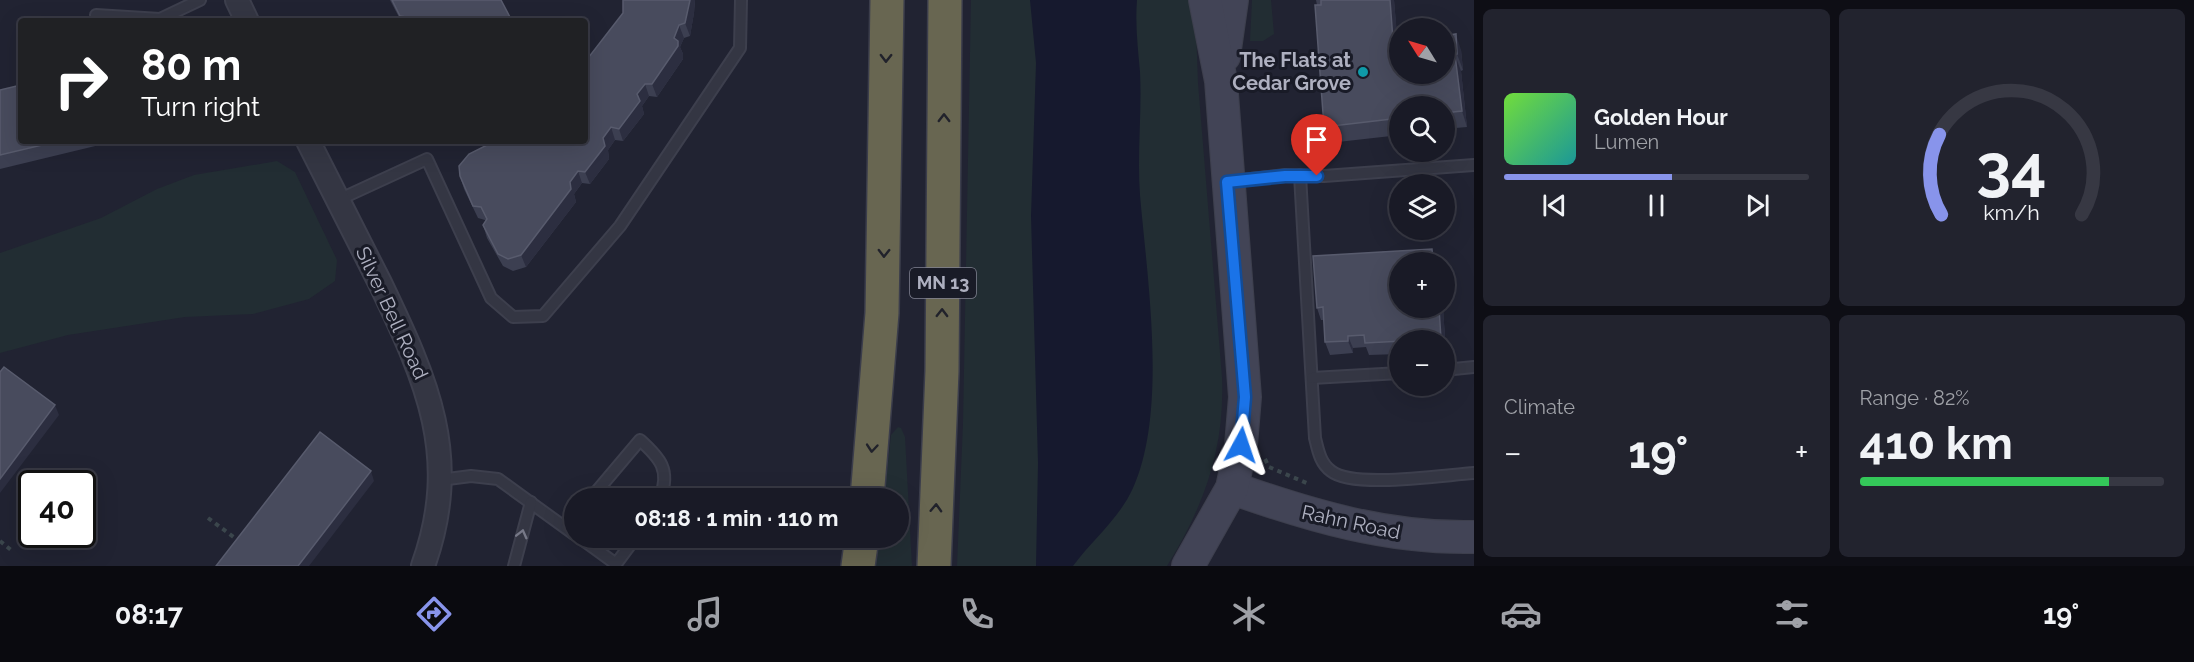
<!DOCTYPE html>
<meta charset="utf-8">
<style>
:root{--surface:#191a26;--page:#22232e;--text:#f1f3f6;--muted:#9fa1a7;--line:#373843;--accent:#8894eb}
body{margin:0;font-family:Raleway,sans-serif;background:var(--page);color:var(--text);height:100vh;display:flex;flex-direction:column;font-size:22px;white-space:nowrap}
*{box-sizing:border-box;margin:0}
p{font-size:20px;color:var(--muted)}
.icon{flex:none;width:33px;height:33px;fill:none;stroke:currentColor;stroke-width:2;stroke-linecap:round;stroke-linejoin:round}
.map{position:relative;flex:1;overflow:hidden}
.details{display:flex;flex-direction:column;gap:9px;padding:9px;background:#0e0e15;width:720px}
.details>*{flex:none}
.hud{position:absolute;left:18px;top:18px;width:570px;height:126px;border-radius:6px;box-shadow:0 6px 24px #0002,0 0 0 2px var(--line);background:#202124;color:#fff;overflow:hidden}
.needle{width:39px;rotate:307deg}
.buttons{position:absolute;left:1389px;top:18px;display:grid;gap:12px}
.buttons a{display:grid;place-items:center;width:66px;height:66px;border-radius:50%;background:var(--surface);box-shadow:0 6px 24px #0002,0 0 0 2px var(--line);font-size:30px}
.speed{position:absolute;left:18px;top:470px;display:flex;gap:12px;font-size:30px;font-weight:700;text-align:center}
.speed>*{display:grid;place-content:center;width:78px;height:78px;border-radius:50%;background:var(--surface);box-shadow:0 6px 24px #0002,0 0 0 2px var(--line);line-height:1}
.speed .limit{border:3px solid #111;border-radius:9px;background:#fff;color:#111}
.pin{position:absolute;display:grid;place-items:center;width:51px;height:51px;color:#fff;margin:-62px -26px;border-radius:50% 50% 50% 0;rotate:-45deg;box-shadow:0 0 6px #0007}
.pin .icon{rotate:45deg}
.me{position:absolute;width:66px;margin:-33px;rotate:5deg;stroke-linejoin:round;filter:drop-shadow(0 0 4px #0008)}
.turn{display:flex;align-items:center;gap:21px;height:126px;padding:0 24px;font-size:27px}
.turn .icon{width:78px;height:78px;stroke-width:2.5}
.turn b{display:block;font-size:42px;line-height:51px}
.big{font-size:45px;font-weight:700;line-height:1.1}
.details .widget{flex:1;display:flex;flex-direction:column;justify-content:center;gap:9px;min-width:0;padding:0 21px;border-radius:9px;background:var(--page)}
.details .dial{align-items:center;gap:0}
.dial svg{height:156px;overflow:visible;fill:none;stroke:var(--line);stroke-width:7;stroke-linecap:round;text-anchor:middle}
.dial text{fill:var(--text);stroke:none}
.song{display:flex;align-items:center;gap:18px}
.cover{width:72px;height:72px;border-radius:9px;background:linear-gradient(135deg,hsl(100 70% 55%),hsl(180 70% 35%))}
.played{height:6px;border-radius:3px;background:linear-gradient(90deg,var(--accent) 55%,var(--line) 55%)}
.keys{display:flex;justify-content:space-around;direction:ltr}
.heat{display:flex;justify-content:space-between;align-items:center;font-size:33px;direction:ltr}
.charge{height:9px;border-radius:4px;background:linear-gradient(90deg,#34c759 82%,var(--line) 0)}
.details .tiles{flex:1;display:grid;gap:9px;grid-template-columns:repeat(2,1fr)}
.trip{position:absolute;left:564px;top:488px;width:345px;height:60px;border-radius:30px;background:var(--surface);box-shadow:0 6px 24px #0002,0 0 0 2px var(--line);font-weight:700;line-height:60px;text-align:center}
.menu{display:flex;height:96px;justify-content:space-around;align-items:center;background:#0a0a0f;color:var(--muted)}
.menu .icon{width:42px;height:42px}
.menu .current{color:var(--accent)}
.menu b{font-size:27px;color:var(--text)}
main{display:flex;flex:1;min-height:0}
.map>svg:first-child{display:block}
.green{fill:#222d33}
.water{fill:#16192e}
.lines{fill:none;stroke-linecap:round;stroke-linejoin:round}
.lane-casing{stroke:#3d3f4d;stroke-width:14}
.street-casing{stroke:#3d3f4d;stroke-width:26}
.secondary-casing{stroke:#3d3f4d;stroke-width:34}
.highway-casing{stroke:#3b3d4b;stroke-width:36}
.path{stroke:#3b464c;stroke-width:4;stroke-dasharray:4.5 4.5;stroke-linecap:butt}
.lane{stroke:#343643;stroke-width:10}
.street{stroke:#343643;stroke-width:22}
.secondary{stroke:#424456;stroke-width:32}
.highway{stroke:#686651;stroke-width:33}
.wall{fill:#3c3f51}
.shaded-wall{fill:#2c2e40}
.building{fill:#484b5d;stroke:#585b6d;stroke-width:1.5}
.oneway{stroke:#21222b}
.oneway2{stroke:#777988}
.route-casing{stroke:#114b97;stroke-width:15}
.route{stroke:#1a73e8;stroke-width:10}
.culture-dot{fill:#0f9aa8;stroke:#191b27;stroke-width:2}
.labels{text-anchor:middle;stroke-width:6;stroke-linejoin:round;paint-order:stroke}
.shield{fill:#191b27;stroke:#818392;stroke-width:1.5}
.shield-label{font-size:18px;font-weight:bold;fill:#aeb0c0}
.poi-label{font-size:20px;font-weight:bold;fill:#aeb0c0;stroke:#191b27;text-anchor:end}
.street-label{font-size:20px;fill:#aeb0c0;stroke:#191b27}
</style>
<main>
<div class="map">
<svg width="1474" height="566" viewBox="0 0 1474 566">
<rect width="100%" height="100%" fill="#212332"/>
<g class="green">
<path d="M971 0H1195L1198 83 1222 377C1225 449 1204 506 1167 566H957L963 423Z"/>
<polygon points="1252,0 1271,0 1274,34 1263,41 1250,41"/>
<polygon points="277,161 295,172 337,260 335,281 309,299 253,314 185,317 68,335 0,353 0,253 101,218 157,189 194,175"/>
<polygon points="898,427 901,428 905,437 912,566 874,566 879,537 898,537 898,498 884,498 891,435"/>
</g>
<path class="water" d="M1030 0H1137C1135 25 1138 48 1140 72 1142 113 1137 154 1140 195 1147 278 1168 410 1133 488 1119 519 1093 539 1073 566H1036L1038 463 1031 216 1036 63Z"/>
<g class="lines">
<g class="lane-casing">
<g id="lane">
<polyline points="96,15 160,19 200,0"/>
<path d="M1300 175 1315 438C1318 450 1320 463 1331 471 1353 489 1443 475 1474 473"/>
<polyline points="1232,181 1285,175 1324,176 1474,165"/>
<polyline points="338,200 427,159 491,298 513,317 543,316 620,226 740,48 741,0"/>
<polyline points="1444,370 1474,367"/>
<polyline points="1312,378 1400,373"/>
<polyline points="440,480 471,476 498,479 574,534"/>
<path d="M591 498 640 440C660 458 671 470 660 498"/>
<polyline points="566,527 574,517"/>
<polyline points="579,537 616,564 636,537"/>
<polyline points="514,566 531,502"/>
</g>
</g>
<g class="street-casing">
<g id="street">
<polyline points="237,0 247,21"/>
<path d="M308 141C332 188 356 236 380 283 427 381 462 457 423 566"/>
</g>
</g>
<g class="secondary-casing">
<g id="secondary">
<polyline points="1224,56 1232,0"/>
<path d="M1232 488C1311 516 1389 539 1474 537"/>
<polyline points="1188,566 1232,488 1241,445 1245,397 1221,81 1205,0"/>
</g>
</g>
<g class="highway-casing">
<g id="highway">
<polyline points="867,498 882,313 887,0"/>
<polyline points="858,566 862,537"/>
<polyline points="934,566 942,371 945,0"/>
</g>
</g>
<g class="path">
<polyline points="1265,459 1269,467 1309,484"/>
<polyline points="208,518 239,541"/>
<polyline points="0,541 11,550"/>
</g>
<use href="#lane" class="lane"/>
<use href="#street" class="street"/>
<use href="#secondary" class="secondary"/>
<use href="#highway" class="highway"/>
</g>
<g class="wall">
<polygon points="390,0 501,0 512,21 401,21"/>
<polygon points="623,0 695,0 694,13 690,36 684,38 680,47 683,54 683,59 657,97 649,96 642,106 644,114 623,141 615,140 608,150 609,159 590,184 582,183 574,194 576,202 526,267 513,271 503,266 487,238 483,225 486,221 485,220 478,218 464,189 460,176 585,141 623,13"/>
<polygon points="1316,0 1394,0 1400,74 1444,36 1461,50 1463,70 1461,71 1467,127 1444,129 1444,106 1400,106 1400,135 1329,143 1324,127 1317,5"/>
<polygon points="0,90 21,141 116,141 0,169"/>
<polygon points="1432,249 1437,262 1400,262 1400,308 1443,308 1446,352 1444,352 1444,340 1400,340 1400,354 1369,355 1366,347 1353,348 1353,353 1330,355 1325,342 1324,320 1321,320 1317,308 1313,256"/>
</g>
<g class="shaded-wall">
<polygon points="690,0 695,0 694,13 690,36 685,23"/>
<polygon points="1390,0 1394,0 1399,56 1393,40"/>
<polygon points="679,25 684,38 680,47 683,54 683,59 657,97 652,84 674,38"/>
<polygon points="1456,34 1461,50 1463,70 1457,54"/>
<polygon points="1455,55 1461,71 1467,127 1462,111"/>
<polygon points="645,84 649,96 642,106 644,114 623,141 619,129 637,94"/>
<polygon points="611,127 615,140 608,150 609,159 590,184 585,172 603,138"/>
<polygon points="578,171 582,183 574,194 576,202 526,267 521,255"/>
<polygon points="1432,249 1437,261 1437,262 1433,262"/>
<polygon points="1439,308 1443,308 1446,352 1444,348 1444,340 1442,340 1441,339"/>
<polygon points="1348,336 1353,348 1353,353 1348,341"/>
<polygon points="55,405 59,415 0,493 0,479"/>
<polygon points="371,471 374,481 309,566 298,566"/>
</g>
<g class="building">
<polygon points="392,0 501,0 512,21 408,21 406,17 400,16"/>
<polygon points="623,0 690,0 685,23 679,25 674,38 678,41 678,46 652,84 645,84 637,94 640,101 619,129 611,127 603,138 605,146 585,172 578,171 570,182 571,189 521,255 508,259 498,254 483,225 487,219 481,207 473,206 460,176 459,166 469,154 495,141 585,141 585,62 623,13"/>
<polygon points="1321,0 1390,0 1393,40 1400,40 1400,74 1444,74 1444,36 1456,34 1457,54 1455,55 1462,111 1444,113 1444,106 1400,106 1400,118 1324,127 1315,5 1321,5"/>
<polygon points="21,85 21,141 59,141 0,155 0,90"/>
<polygon points="1432,249 1433,262 1400,262 1400,308 1439,308 1441,339 1365,343 1364,335 1348,336 1348,341 1325,342 1323,307 1317,308 1313,256"/>
<polygon points="4,367 55,405 0,479 0,372"/>
<polygon points="320,432 371,471 298,566 216,566"/>
</g>
<defs><path id="oneway-chevron" d="M-2-3.5L2.5 0L-2 3.5" fill="none" stroke-width="1.6" stroke-linecap="round" stroke-linejoin="round" transform="scale(1.5)"/></defs>
<g class="oneway">
<use href="#oneway-chevron" transform="translate(886 58) rotate(91)"/>
<use href="#oneway-chevron" transform="translate(944 118) rotate(-90)"/>
<use href="#oneway-chevron" transform="translate(884 253) rotate(91)"/>
<use href="#oneway-chevron" transform="translate(942 313) rotate(-89)"/>
<use href="#oneway-chevron" transform="translate(872 448) rotate(95)"/>
<use href="#oneway-chevron" transform="translate(936 508) rotate(-88)"/>
</g>
<use class="oneway2" href="#oneway-chevron" transform="translate(522 534) rotate(-76)"/>
<g class="lines">
<g class="route-casing">
<polyline id="route" points="1241,445 1245,397 1227,182 1285,176 1317,176"/>
</g>
<use href="#route" class="route"/>
</g>
<circle class="culture-dot" cx="1363" cy="72" r="6"/>
<g class="labels">
<rect class="shield" x="910" y="268" width="66" height="30" rx="4.5"/>
<g class="shield-label">
<text x="943" y="289">MN 13</text>
</g>
<g class="poi-label">
<text x="1351" y="67">The Flats at<tspan x="1351" dy="23">Cedar Grove</tspan></text>
</g>
<g class="street-label">
<text transform="translate(392 313) rotate(65)" y="7">Silver Bell Road</text>
<text transform="translate(1351 522) rotate(12)" y="7">Rahn Road</text>
</g>
</g>
</svg>
<div class="buttons">
<a><svg class="needle" viewBox="-14 -14 28 28"><path d="M0-13l5 13h-10z" fill="#e53935"/><path d="M0 13l5-13h-10z" fill="#9fa1a7"/></svg></a>
<a><svg class="icon" aria-label="search" viewBox="0 0 24 24"><circle cx="10" cy="10" r="6"/><path d="M15 15l6 6"/></svg></a>
<a><svg class="icon" aria-label="layers" viewBox="0 0 24 24"><path d="M12 4l9 5-9 5-9-5zM3 14l9 5 9-5"/></svg></a>
<a>+</a>
<a>−</a>
</div>
<div class="speed"><div class="limit">40</div></div>
<div class="pin" style="left:1317px;top:176px;background:#d93025"><svg class="icon" aria-label="arrive" viewBox="0 0 24 24"><path d="M6 21V4h12l-3 4 3 4H6"/></svg></div>
<svg class="me" style="left:1241px;top:445px" viewBox="-20 -20 40 40"><path d="M0-17L14 15 0 8-14 15z" fill="#1a73e8" stroke="#fff" stroke-width="4"/></svg>
<div class="trip">08:18 · 1 min · 110 m</div>
<div class="hud">
<div class="turn"><svg class="icon" aria-label="right" viewBox="0 0 24 24"><path d="M7 20v-9h11M14 6l5 5-5 5"/></svg><div><b>80 m</b>Turn right</div></div>
</div>
</div>
<section class="details">
<div class="tiles">
<div class="widget">
<div class="song"><i class="cover"></i><div><b>Golden Hour</b><p>Lumen</p></div></div>
<div class="played"></div>
<div class="keys"><svg class="icon" aria-label="previous" viewBox="0 0 24 24"><path d="M18 5L8 12l10 7zM5 5v14"/></svg><svg class="icon" aria-label="pause" viewBox="0 0 24 24"><path d="M8 5v14M16 5v14"/></svg><svg class="icon" aria-label="next" viewBox="0 0 24 24"><path d="M6 5l10 7-10 7zM19 5v14"/></svg></div>
</div>
<div class="widget dial"><svg viewBox="0 0 100 80">
<path d="M14 69A42 42 0 1 1 86 69"/>
<path d="M14 69A42 42 0 0 1 13 28" stroke="#8894eb"/>
<text x="50" y="56" font-size="32" font-weight="700">34</text>
<text x="50" y="72" font-size="11">km/h</text>
</svg></div>
<div class="widget"><p>Climate</p>
<div class="heat"><a>−</a><b class="big">19°</b><a>+</a></div>
</div>
<div class="widget"><p>Range · 82%</p><b class="big">410 km</b><div class="charge"></div></div>
</div>
</section>
</main>
<nav class="menu">
<b>08:17</b>
<svg class="icon current" aria-label="directions" viewBox="0 0 24 24"><path d="M12 3l9 9-9 9-9-9zM9 14v-3h6M13 9l2 2-2 2"/></svg>
<svg class="icon" aria-label="music" viewBox="0 0 24 24"><path d="M9 18V5l10-2v13"/><circle cx="6" cy="18" r="3"/><circle cx="16" cy="16" r="3"/></svg>
<svg class="icon" aria-label="phone" viewBox="0 0 24 24"><path d="M5 4h4l2 5-3 2q2 4 5 5l2-3 5 2v4C11 20 4 13 5 4z"/></svg>
<svg class="icon" aria-label="climate" viewBox="0 0 24 24"><path d="M12 3v18M4 7l16 10M4 17L20 7"/></svg>
<svg class="icon" aria-label="car" viewBox="0 0 24 24"><path d="M5 17H2v-5l4-1 3-4h7l3 4 3 1v5h-3M9 17h6M6 11h13"/><circle cx="7" cy="17" r="2"/><circle cx="17" cy="17" r="2"/></svg>
<svg class="icon" aria-label="filters" viewBox="0 0 24 24"><path d="M4 7h16M4 17h16"/><circle cx="9" cy="7" r="2"/><circle cx="15" cy="17" r="2"/></svg>
<b>19°</b>
</nav>
